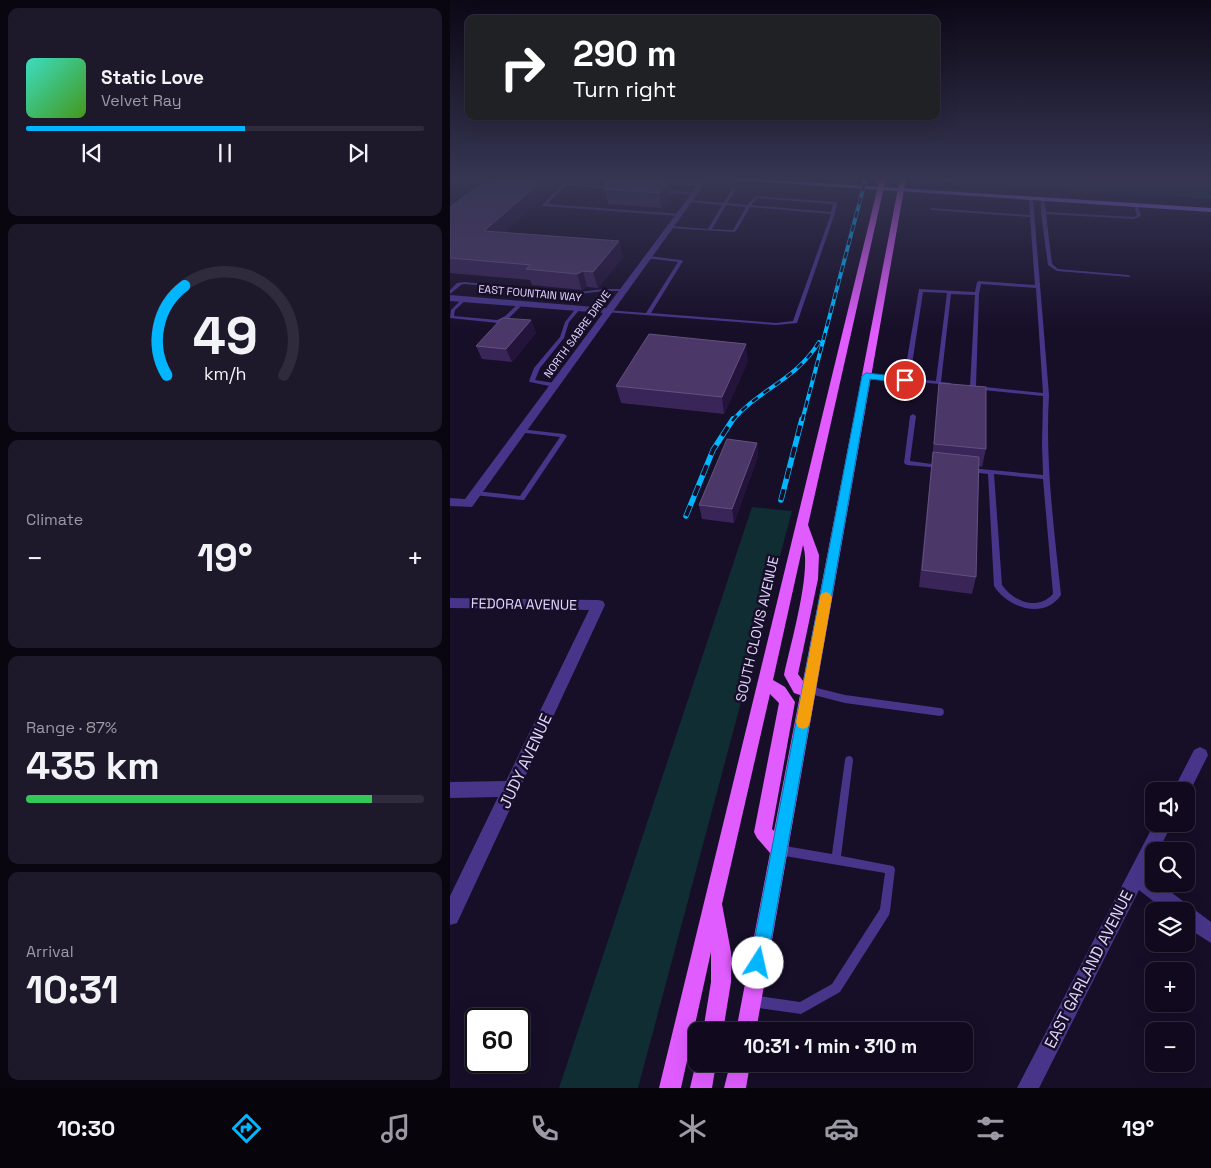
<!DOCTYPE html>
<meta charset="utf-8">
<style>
:root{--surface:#110a1e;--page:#1e182b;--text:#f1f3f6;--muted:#9c9aa4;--line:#302b3c;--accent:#01b6ff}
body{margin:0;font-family:"Space Grotesk",sans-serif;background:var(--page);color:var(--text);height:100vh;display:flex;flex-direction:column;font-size:19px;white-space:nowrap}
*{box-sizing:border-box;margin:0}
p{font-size:16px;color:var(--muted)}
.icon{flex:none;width:28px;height:28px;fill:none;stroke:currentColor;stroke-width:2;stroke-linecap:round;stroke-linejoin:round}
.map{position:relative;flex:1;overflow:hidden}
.details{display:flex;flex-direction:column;gap:8px;padding:8px;background:#090610;width:450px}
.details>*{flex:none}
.banner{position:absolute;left:15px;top:15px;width:475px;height:105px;border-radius:10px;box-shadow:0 5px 20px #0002,0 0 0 1px var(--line);background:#202124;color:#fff;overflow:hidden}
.buttons{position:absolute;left:695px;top:782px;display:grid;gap:10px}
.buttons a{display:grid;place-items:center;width:50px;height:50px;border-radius:10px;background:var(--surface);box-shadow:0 5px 20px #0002,0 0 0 1px var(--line);font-size:25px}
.speed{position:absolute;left:15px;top:1008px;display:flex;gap:10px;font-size:25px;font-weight:700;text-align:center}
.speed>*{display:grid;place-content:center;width:65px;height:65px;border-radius:50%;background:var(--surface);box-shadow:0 5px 20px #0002,0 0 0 1px var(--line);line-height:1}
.speed .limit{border:2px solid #111;border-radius:8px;background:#fff;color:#111}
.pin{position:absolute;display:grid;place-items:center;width:42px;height:42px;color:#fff;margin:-21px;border:2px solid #fff;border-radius:50%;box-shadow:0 1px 5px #0007}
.me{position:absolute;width:55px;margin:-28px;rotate:10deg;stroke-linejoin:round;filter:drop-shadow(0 0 4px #0008)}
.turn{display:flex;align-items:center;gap:18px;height:105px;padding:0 25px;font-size:22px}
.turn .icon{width:65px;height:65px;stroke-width:2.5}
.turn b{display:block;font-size:35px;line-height:42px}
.big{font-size:38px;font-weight:800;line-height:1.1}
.details .card{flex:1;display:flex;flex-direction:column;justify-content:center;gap:8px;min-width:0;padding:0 18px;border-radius:10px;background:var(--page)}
.details .dial{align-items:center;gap:0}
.dial svg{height:130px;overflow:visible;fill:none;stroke:var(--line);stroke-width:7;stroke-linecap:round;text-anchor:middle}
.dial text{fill:var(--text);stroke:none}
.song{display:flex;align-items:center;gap:15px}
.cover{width:60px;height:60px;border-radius:8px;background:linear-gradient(135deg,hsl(170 70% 55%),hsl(100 70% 35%))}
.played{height:5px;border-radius:2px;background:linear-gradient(90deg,var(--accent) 55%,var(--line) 55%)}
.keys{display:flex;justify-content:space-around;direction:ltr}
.heat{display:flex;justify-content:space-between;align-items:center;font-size:28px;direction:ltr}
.charge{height:8px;border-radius:4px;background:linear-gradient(90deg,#34c759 87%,var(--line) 0)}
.trip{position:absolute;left:238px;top:1022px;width:285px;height:50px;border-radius:10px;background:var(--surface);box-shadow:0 5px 20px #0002,0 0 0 1px var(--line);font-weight:800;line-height:50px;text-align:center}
.menu{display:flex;height:80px;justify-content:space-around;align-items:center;background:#07040c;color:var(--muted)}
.menu .icon{width:35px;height:35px}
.menu .active{color:var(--accent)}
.menu b{font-size:22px;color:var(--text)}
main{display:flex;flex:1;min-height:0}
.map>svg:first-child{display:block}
.green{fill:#102d33}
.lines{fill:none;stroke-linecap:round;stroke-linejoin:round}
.service{fill:#48358a;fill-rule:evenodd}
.minor{fill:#48358a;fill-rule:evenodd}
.secondary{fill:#8b6cff;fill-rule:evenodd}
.primary{fill:#e05cff;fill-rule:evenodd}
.rail-far1-casing{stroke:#01b6ff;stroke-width:4}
.rail-casing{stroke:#01b6ff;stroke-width:5.5}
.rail-far1{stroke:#170e28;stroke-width:2.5;stroke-dasharray:7;stroke-linecap:butt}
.rail{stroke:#170e28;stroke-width:4;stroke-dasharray:11;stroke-linecap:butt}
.wall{fill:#392557}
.shaded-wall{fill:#24143c}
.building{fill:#4b3869;stroke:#635180}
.route{fill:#01b6ff;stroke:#0176a6}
.slow{fill:#f59e0b}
.labels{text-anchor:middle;stroke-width:5;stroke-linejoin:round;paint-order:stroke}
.far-street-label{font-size:11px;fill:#e2d5ff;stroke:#170e28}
.street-label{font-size:14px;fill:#e2d5ff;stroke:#170e28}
.near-street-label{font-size:16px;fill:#e2d5ff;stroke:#170e28}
</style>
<main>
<section class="details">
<div class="card">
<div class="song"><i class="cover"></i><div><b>Static Love</b><p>Velvet Ray</p></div></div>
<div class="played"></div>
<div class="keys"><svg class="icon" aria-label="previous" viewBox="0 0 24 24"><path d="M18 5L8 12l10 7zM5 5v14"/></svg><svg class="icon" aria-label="pause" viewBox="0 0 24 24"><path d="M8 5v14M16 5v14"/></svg><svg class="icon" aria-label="next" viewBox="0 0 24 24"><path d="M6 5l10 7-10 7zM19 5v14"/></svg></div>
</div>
<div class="card dial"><svg viewBox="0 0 100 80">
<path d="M14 69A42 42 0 1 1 86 69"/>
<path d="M14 69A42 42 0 0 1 25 14" stroke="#01b6ff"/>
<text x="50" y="56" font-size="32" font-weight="700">49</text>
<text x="50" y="72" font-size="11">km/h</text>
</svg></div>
<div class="card"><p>Climate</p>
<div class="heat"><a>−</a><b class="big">19°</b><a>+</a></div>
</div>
<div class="card"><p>Range · 87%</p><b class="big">435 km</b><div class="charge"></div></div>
<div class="card"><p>Arrival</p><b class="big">10:31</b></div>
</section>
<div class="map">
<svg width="761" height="1088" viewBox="0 0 761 1088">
<rect width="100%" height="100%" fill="#170e28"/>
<g class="green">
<polygon points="529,178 761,178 761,199 528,184"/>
<polygon points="302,507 342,511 188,1088 109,1088"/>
</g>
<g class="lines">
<g class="service">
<polygon points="123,178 126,178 121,184 164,187 166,188 164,189 116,185 97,204 229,214 231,215 229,216 93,206 93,204 114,184 116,185"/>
<polygon points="358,178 362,178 362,179 360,180"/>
<polygon points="479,178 490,178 509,182 507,183"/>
<path d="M283 188 286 189 277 203 297 205 306 196 385 202 387 203 385 213 347 323 326 325 155 312V311L157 310 196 313 228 262 196 258V256H198L231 260 233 261 201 313 326 323 343 321 381 214 300 207 286 231 284 232 220 228 218 227 220 226 258 229 272 205 239 202 237 201 239 200 274 203ZM307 198 383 204 381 212 301 205ZM276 205 296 207 283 230 262 229Z"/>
<polygon points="212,190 245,193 247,194 245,195 211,192 210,191"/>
<path d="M581 198 583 199 599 395C595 462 604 528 611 595 594 620 558 608 544 586L538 474 520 472 517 470 520 468 593 475 592 444 593 396 523 389 520 387 525 295 501 294 491 382 501 383V385L417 378 414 376 417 374 486 381 497 293 473 292 461 371 458 373 455 371 469 289 525 292 527 282 529 281 585 285 580 217 482 210 480 209 481 208 580 215 579 199ZM531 284 586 288 593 393 526 386 529 294ZM544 474 593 479 603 594C587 611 564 602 552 585Z"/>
<polygon points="591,198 594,199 596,212 684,217 687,215 684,205 687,204 691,216 684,219 596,214 602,264 608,269 678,275 680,276 680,277 607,271 598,265 591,213"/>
<polygon points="14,282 129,292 154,289 173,289 175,290 173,291 154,291 129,294 14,284 11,285 0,294 0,290 7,283"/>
<polygon points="13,298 17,299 5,310 4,316 47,320 54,317 69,303 73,304 58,319 48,323 0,318 1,310"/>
<polygon points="127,307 131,308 119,322 114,338 90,368 85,380 104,383 107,385 104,387 80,382 79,381 84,368 110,337 115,322"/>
<polygon points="463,414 466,416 460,461 489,465 492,467 491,468 457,465 454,463 460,416"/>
<polygon points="70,429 114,434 117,436 74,500 72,500 24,495 23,493 26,491 70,496 110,437 68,432 67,431"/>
<polygon points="359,686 395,695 490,708 493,709 494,712 493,715 490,716 395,703 356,693 355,690 356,687"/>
<polygon points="399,756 402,757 403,760 391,856 443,866 445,869 440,911 439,915 390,992 351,1014 302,1007 298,1005 296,1001 298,997 302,995 350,1002 382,984 430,909 435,873 329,855 326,853 324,850 326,847 329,845 382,854 395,760 396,757"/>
</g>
<g class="minor">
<polygon points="164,178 250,182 252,178 259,178 22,507 0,506 0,498 15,499 153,313 0,301 0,295 156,308 247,186"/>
<polygon points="0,598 148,600 153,601 155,605 7,923 0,925 0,896 48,797 0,798 0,782 56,781 139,610 0,608"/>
<polygon points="750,747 756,750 758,755 737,797 736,791 723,791 744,750"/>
<polygon points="704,824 722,824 708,851 704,851 704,860 697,874 704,879 704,884 710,884 761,922 761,943 736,927 736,911 716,911 689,890 589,1088 567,1088"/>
</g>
<polygon class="secondary" points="252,178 293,178 761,208 761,212"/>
<g class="primary">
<path d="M430 178H436L358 525 369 555 368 579 348 674 353 681 450 178H456L306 1031H286L320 853 307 838 304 832 329 703 320 694 272 904 281 952V982L273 1031H253L261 982V952L231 1088H209ZM353 545C362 571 340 646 334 675L344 693 350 695 324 831 322 829 345 702 335 687 323 680Z"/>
<polygon points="246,1062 246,1064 266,1064 262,1088 240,1088"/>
<polygon points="280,1064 300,1064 296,1088 274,1088"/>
</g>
<g class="rail-far1-casing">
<g id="rail-far1">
<path d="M282 421C309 389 346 380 369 342"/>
<polyline points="352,421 416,178"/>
</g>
</g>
<g class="rail-casing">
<g id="rail">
<polyline points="331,500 352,419"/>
<polyline points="236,516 263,450 283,419"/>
</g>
</g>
<use href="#rail-far1" class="rail-far1"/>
<use href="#rail" class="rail"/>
</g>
<g class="wall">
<polygon points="218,182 220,197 212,208 158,204 155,189"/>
<polygon points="105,187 55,232 173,257 148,288 137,287 132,290 82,285 80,280 0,273 0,207"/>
<polygon points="81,320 86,333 62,362 32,359 26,346"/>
<polygon points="298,361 274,414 171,403 166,386"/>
<polygon points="489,383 536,449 532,467 529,466 526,577 522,594 469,587 482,461 487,400"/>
<polygon points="307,443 308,456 284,523 252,519 249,505"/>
</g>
<g class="shaded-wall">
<polygon points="95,178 103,178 105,187 40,246 34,231"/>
<polygon points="218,182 220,197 212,208 209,193"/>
<polygon points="169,241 173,257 148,288 143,272"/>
<polygon points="133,271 137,287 132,290 127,274"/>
<polygon points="81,320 86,333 62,362 56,349"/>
<polygon points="296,344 298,361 274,414 272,397"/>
<polygon points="307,443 308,456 284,523 282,509"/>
</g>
<g class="building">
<polygon points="45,178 95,178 34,231 169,241 143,272 133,271 127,274 76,269 81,265 0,258 0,207 30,185 39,183"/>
<polygon points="156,178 158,178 218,182 209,193 155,189"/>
<polygon points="52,318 81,320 56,349 26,346"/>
<polygon points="199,334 296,344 272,397 166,386"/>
<polygon points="489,383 536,387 536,449 484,444"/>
<polygon points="277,439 307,443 282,509 249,505"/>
<polygon points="483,452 529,457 526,577 472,570"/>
</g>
<linearGradient id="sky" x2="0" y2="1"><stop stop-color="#0d0816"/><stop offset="0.54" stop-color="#363653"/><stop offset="1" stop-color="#363653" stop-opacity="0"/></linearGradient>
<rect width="761" height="331" fill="url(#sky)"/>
<polygon class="route" points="416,373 455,377 459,380 455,383 420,379 317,963 315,969 308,972 302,969 300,963 412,376"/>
<polygon class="slow" points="376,592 380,594 382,597 360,722 358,727 353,729 348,727 346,722 370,597 371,594"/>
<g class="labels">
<g class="far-street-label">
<text transform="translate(80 293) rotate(5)" y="4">EAST FOUNTAIN WAY</text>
<text transform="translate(127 334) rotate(-54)" y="4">NORTH SABRE DRIVE</text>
</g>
<g class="street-label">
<text transform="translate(74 604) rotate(1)" y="5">FEDORA AVENUE</text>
<text transform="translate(307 629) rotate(-77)" y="5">SOUTH CLOVIS AVENUE</text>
</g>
<g class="near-street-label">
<text transform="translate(75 761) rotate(-65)" y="6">JUDY AVENUE</text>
<text transform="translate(638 969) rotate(-63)" y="6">EAST GARLAND AVENUE</text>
</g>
</g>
</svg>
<div class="buttons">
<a><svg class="icon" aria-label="sound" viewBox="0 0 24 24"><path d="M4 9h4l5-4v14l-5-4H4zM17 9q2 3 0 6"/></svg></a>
<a><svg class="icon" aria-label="search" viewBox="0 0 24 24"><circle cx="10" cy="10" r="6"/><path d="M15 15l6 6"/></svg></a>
<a><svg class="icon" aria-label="layers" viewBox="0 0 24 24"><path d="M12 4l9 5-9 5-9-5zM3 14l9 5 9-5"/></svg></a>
<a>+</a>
<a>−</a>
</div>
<div class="speed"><div class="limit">60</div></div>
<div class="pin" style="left:455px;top:380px;background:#d93025"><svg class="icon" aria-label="arrive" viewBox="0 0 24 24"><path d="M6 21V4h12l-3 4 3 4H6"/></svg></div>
<svg class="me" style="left:308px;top:963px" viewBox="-20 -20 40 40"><circle r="19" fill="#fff"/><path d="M0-13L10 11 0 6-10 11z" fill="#01b6ff"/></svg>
<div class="trip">10:31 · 1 min · 310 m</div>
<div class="banner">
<div class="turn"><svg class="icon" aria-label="right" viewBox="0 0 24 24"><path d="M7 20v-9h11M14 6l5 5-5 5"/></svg><div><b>290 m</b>Turn right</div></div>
</div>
</div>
</main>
<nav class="menu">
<b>10:30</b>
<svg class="icon active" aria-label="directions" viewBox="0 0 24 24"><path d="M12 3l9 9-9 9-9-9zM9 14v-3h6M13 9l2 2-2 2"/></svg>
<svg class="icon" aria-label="music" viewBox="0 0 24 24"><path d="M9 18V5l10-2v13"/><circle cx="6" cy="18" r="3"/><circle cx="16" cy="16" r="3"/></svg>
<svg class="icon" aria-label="phone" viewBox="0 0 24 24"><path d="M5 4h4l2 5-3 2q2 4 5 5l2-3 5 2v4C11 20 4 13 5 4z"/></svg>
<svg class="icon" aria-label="climate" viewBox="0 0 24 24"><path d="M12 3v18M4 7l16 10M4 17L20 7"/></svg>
<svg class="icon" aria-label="car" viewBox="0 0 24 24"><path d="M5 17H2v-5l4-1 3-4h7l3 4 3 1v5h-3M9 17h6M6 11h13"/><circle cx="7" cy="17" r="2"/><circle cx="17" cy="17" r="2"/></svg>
<svg class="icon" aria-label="filters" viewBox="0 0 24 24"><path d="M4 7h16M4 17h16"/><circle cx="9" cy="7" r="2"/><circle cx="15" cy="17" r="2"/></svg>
<b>19°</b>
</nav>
